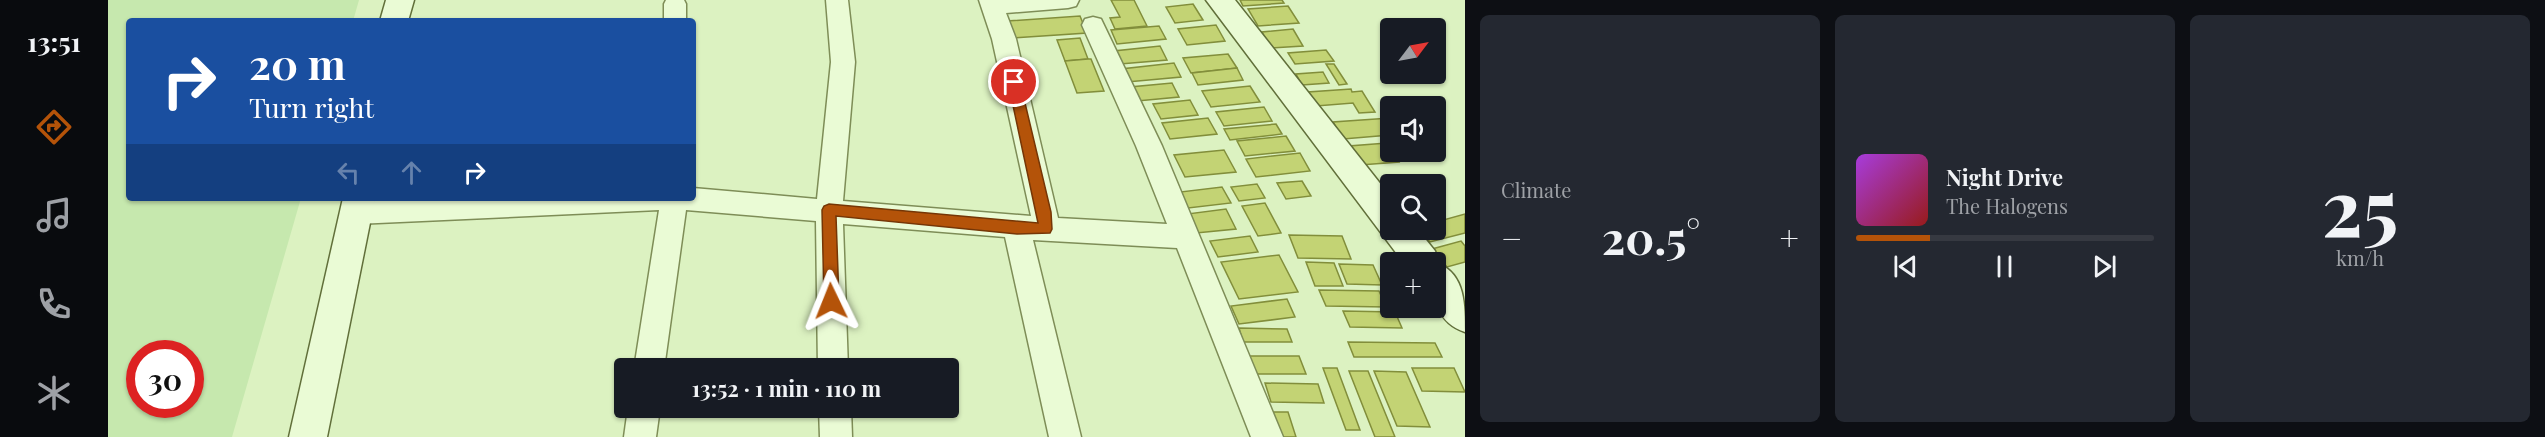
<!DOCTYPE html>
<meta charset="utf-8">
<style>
:root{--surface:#171b24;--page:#242831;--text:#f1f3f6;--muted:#9ea1a6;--line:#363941;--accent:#b45309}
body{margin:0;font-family:"Playfair Display",serif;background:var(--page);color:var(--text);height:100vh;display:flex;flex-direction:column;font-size:22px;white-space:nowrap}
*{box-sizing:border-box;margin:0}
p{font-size:20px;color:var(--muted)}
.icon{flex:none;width:33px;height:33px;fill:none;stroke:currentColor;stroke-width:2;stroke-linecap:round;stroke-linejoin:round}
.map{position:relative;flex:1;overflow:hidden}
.sheet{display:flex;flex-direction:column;gap:15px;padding:15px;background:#0d0f14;width:1080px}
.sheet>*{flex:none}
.banner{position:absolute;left:18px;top:18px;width:570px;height:183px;border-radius:6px;box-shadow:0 2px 4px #0004;background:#1a4fa0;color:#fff;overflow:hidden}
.needle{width:39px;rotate:58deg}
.tools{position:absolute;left:1272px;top:18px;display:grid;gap:12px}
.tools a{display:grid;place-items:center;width:66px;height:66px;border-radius:6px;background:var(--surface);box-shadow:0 2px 4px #0004;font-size:30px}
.speed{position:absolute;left:18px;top:340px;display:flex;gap:12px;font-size:30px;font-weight:700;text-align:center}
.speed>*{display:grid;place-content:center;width:78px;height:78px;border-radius:50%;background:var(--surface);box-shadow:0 2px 4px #0004;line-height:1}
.speed .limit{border:9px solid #d22;background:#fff;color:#111}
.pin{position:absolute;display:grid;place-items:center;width:51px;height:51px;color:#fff;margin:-26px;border:3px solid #fff;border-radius:50%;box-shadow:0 2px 6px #0007}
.me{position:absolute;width:66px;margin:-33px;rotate:358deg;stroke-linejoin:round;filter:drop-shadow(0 0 4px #0008)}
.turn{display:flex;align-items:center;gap:21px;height:126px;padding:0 24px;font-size:27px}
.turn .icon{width:78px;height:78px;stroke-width:2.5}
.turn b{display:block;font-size:42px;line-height:51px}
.lanes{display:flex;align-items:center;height:57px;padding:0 24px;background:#0003;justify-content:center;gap:30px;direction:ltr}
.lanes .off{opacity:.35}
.big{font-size:45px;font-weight:700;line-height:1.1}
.sheet .card{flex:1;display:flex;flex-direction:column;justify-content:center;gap:9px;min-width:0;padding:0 21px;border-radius:9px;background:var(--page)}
.sheet .dial{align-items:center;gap:0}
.dial b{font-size:78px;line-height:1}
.song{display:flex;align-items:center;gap:18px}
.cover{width:72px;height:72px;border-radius:9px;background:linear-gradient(135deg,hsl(280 70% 55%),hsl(0 70% 35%))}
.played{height:6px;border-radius:3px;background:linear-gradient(90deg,var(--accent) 25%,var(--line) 25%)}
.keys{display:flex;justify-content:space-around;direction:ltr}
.heat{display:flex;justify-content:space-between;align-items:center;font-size:33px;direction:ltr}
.sheet .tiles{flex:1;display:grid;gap:15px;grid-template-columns:repeat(3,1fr)}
.trip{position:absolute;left:506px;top:358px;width:345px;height:60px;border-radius:6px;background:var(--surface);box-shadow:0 2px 4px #0004;font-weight:700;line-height:60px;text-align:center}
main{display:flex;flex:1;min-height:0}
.menu{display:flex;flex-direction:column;width:108px;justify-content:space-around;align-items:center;background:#090b0e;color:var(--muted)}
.menu .icon{width:42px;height:42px}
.menu .on{color:var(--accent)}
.menu b{font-size:27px;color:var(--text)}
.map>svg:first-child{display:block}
.farmland{fill:#c6e8ae;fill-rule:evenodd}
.building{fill:#c3d374;stroke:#828e3b;stroke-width:1.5}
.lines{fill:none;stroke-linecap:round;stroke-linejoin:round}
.street-casing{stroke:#7e8d57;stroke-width:3}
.secondary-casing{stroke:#616f3a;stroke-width:3}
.street{fill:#eafbd5;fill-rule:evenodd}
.secondary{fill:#eafbd5;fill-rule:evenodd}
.route{fill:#b45309;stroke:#753606;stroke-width:1.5}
</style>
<main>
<nav class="menu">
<b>13:51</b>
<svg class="icon on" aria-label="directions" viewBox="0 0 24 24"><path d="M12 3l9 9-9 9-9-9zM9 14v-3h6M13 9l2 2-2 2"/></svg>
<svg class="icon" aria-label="music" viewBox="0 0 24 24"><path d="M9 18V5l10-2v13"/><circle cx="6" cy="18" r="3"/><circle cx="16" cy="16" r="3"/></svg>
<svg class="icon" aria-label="phone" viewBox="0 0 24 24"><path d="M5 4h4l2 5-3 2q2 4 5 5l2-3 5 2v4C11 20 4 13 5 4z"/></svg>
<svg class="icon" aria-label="climate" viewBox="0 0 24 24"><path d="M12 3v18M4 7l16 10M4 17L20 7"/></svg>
</nav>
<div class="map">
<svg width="1357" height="437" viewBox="0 0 1357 437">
<rect width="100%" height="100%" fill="#dcf2c1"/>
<path class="farmland" d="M0 0H251L245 21H21V198H193L124 437H0ZM32 354H82V405H32Z"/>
<g class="building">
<polygon points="1003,0 1026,0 1039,26 1007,29 1002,18 1012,17"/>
<polygon points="1132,0 1174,0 1176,3 1135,6"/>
<polygon points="1085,4 1095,20 1067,23 1058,7"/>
<polygon points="1180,6 1191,23 1150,26 1140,9"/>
<polygon points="972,16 979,33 905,38 899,21"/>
<polygon points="1108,25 1117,41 1079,45 1070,29"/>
<polygon points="1051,26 1058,39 1009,44 1003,30"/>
<polygon points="1185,29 1195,46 1163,48 1154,32"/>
<polygon points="972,38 980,59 957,61 949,40"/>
<polygon points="1052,46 1059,60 1012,64 1006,51"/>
<polygon points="1218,50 1226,61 1187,64 1180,53"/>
<polygon points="1120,54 1129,68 1083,73 1075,58"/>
<polygon points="980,59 983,59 996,91 969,93 957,61"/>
<polygon points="1066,63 1073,77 1019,82 1013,69"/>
<polygon points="1218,64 1226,64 1239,84 1231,85"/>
<polygon points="1129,68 1135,80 1090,85 1084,73"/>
<polygon points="1215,72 1221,83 1194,85 1188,74"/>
<polygon points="1064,83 1071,97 1029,101 1022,87"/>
<polygon points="1142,86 1152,102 1103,107 1094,91"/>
<polygon points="1243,89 1244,92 1254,91 1267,112 1251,113 1245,103 1208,106 1200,92"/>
<polygon points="1082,100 1090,115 1053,119 1045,104"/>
<polygon points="1156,107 1164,121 1116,126 1108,112"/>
<polygon points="1100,118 1109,134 1062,139 1054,123"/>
<polygon points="1282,118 1282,135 1235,139 1225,122"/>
<polygon points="1168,124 1174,134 1122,140 1116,129"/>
<polygon points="1178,136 1187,151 1137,156 1129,141"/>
<polygon points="1279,143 1291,162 1252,165 1241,146"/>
<polygon points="1116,150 1128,172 1077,177 1066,155"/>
<polygon points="1192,153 1202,171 1148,177 1138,159"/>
<polygon points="1194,181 1203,196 1178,199 1169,183"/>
<polygon points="1149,184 1157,198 1131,201 1123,187"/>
<polygon points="1114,187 1123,203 1080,208 1072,192"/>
<polygon points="1157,203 1173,233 1150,236 1134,206"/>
<polygon points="1118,209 1128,229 1088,233 1079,214"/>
<polygon points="1357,214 1357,233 1322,242 1311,230 1328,230 1328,222"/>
<polygon points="1181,235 1234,236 1243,259 1190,258"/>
<polygon points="1142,236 1150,252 1110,257 1102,241"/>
<polygon points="1353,241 1357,246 1357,262 1339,267 1324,249"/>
<polygon points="1171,255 1190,292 1131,299 1113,262"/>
<polygon points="1198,262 1226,263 1235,286 1207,286"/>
<polygon points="1231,264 1265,265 1274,285 1239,284"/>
<polygon points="1211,290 1271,291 1278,307 1218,306"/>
<polygon points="1179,299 1187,317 1131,324 1123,306"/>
<polygon points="1235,311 1287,312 1294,328 1242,327"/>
<polygon points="1131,328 1179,329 1184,342 1135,342"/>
<polygon points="1240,342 1327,343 1334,357 1246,357"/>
<polygon points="1140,356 1191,356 1198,374 1146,374"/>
<polygon points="1215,368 1229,368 1252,430 1238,430"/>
<polygon points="1304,368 1346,368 1357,392 1314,391"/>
<polygon points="1241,371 1260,371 1287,437 1267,437"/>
<polygon points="1266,371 1298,372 1322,427 1289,426"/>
<polygon points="1157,383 1210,384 1216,403 1163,402"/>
<polygon points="1159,412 1180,412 1188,437 1167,437"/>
</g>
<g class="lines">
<g class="street-casing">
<g id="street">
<polygon points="558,0 576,0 578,4 578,21 556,21 556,4"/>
<polygon points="718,0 740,0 747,62 735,201 923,216 884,39 871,0 971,0 968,6 960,8 898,13 908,39 950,218 1059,224 1028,146 974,25 977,19 985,17 993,19 1054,146 1175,437 1143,437 1069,248 925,240 973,437 941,437 897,237 735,224 740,369 710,369 708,221 578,210 556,369 526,369 551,210 248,224 238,221 235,213 238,205 248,202 324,198 585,198 585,188 709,199 723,62"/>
<polygon points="520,408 552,408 548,437 516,437"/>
<polygon points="711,408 743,408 744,437 712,437"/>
</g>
</g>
<g class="secondary-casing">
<g id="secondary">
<polygon points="278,0 306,0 300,21 272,21"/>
<path d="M1098 0H1127L1282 196V230H1310L1327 251 1331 264C1357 275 1357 305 1357 332 1323 320 1328 293 1328 262H1295Z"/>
<polygon points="235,198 267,198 219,437 181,437"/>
</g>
</g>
<use href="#street" class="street"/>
<use href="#secondary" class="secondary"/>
</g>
<polygon class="route" points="906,78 912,82 943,212 944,229 942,233 909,234 728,216 731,301 729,306 723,308 718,306 716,301 714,210 716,206 721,204 930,223 900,82"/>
</svg>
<div class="tools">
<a><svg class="needle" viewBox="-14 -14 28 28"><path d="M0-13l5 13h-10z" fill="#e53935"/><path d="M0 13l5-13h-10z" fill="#9ea1a6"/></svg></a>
<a><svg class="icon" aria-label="sound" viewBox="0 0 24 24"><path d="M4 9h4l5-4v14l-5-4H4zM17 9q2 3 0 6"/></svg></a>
<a><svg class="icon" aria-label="search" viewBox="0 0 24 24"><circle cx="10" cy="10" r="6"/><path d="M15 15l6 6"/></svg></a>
<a>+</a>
</div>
<div class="speed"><div class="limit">30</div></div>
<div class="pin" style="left:906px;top:82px;background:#d93025"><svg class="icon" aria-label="arrive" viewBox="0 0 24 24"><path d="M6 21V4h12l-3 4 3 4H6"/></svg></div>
<svg class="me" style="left:723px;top:301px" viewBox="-20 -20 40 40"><path d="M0-17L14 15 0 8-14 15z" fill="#b45309" stroke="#fff" stroke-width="4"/></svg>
<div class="trip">13:52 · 1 min · 110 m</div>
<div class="banner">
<div class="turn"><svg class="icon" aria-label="right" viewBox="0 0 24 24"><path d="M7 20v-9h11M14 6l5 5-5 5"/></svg><div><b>20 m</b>Turn right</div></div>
<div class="lanes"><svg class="icon off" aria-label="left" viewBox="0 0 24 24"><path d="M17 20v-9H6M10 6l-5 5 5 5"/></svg><svg class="icon off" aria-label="ahead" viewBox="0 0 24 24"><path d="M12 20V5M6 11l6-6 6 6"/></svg><svg class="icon" aria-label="right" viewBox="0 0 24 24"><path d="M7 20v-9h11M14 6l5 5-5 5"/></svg></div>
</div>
</div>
<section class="sheet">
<div class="tiles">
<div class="card"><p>Climate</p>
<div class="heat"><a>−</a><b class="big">20.5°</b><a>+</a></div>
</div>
<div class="card">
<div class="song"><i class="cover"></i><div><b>Night Drive</b><p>The Halogens</p></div></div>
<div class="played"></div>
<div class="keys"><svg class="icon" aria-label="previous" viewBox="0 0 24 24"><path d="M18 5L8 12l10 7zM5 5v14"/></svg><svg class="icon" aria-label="pause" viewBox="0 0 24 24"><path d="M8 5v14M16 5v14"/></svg><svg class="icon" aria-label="next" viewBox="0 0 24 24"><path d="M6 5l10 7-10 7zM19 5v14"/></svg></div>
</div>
<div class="card dial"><b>25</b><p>km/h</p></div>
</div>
</section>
</main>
